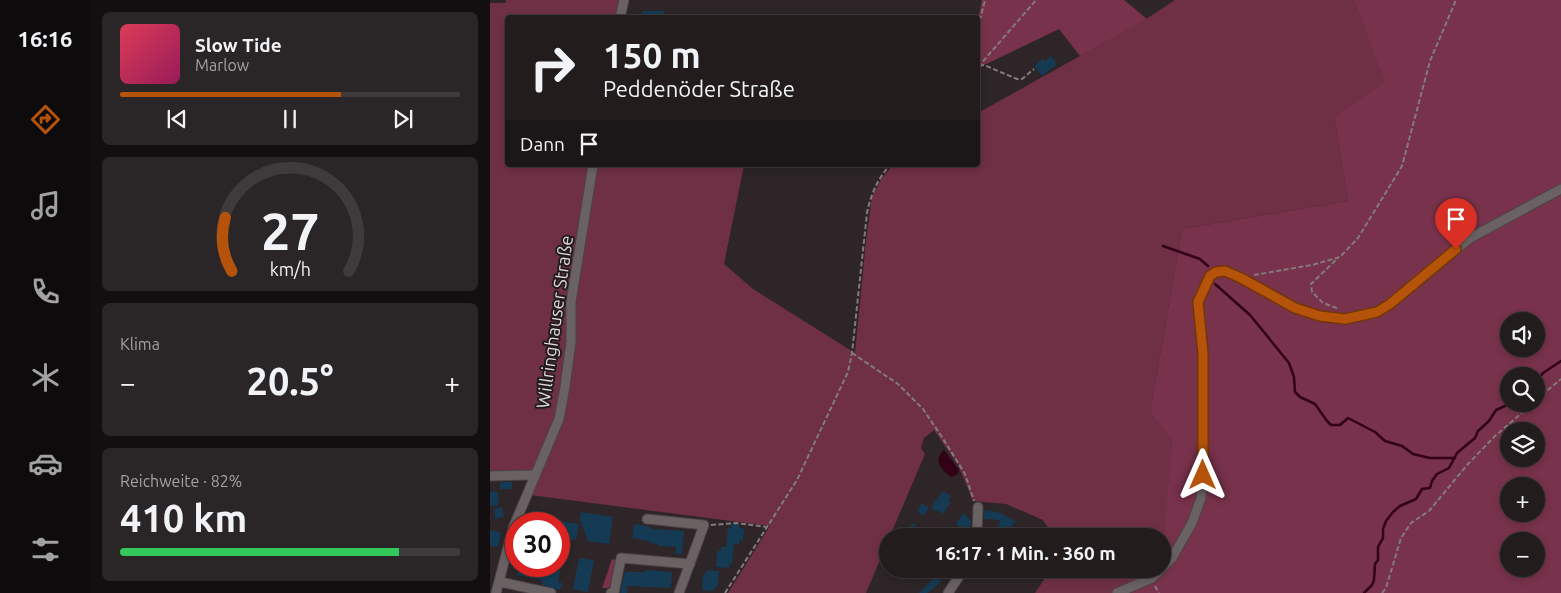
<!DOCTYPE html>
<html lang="de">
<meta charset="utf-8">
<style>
:root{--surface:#221c1d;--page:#2a2526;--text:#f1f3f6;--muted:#a2a1a4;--line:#3f3a3b;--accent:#b45309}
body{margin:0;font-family:Ubuntu,sans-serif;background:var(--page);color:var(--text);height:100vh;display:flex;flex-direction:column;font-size:19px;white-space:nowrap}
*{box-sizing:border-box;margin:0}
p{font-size:16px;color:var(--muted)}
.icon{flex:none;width:28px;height:28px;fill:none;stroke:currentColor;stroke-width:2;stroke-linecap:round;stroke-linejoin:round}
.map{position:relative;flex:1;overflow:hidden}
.sheet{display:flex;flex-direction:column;gap:12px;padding:12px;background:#130f10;width:400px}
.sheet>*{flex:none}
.top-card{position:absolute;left:15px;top:15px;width:475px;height:152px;border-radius:5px;box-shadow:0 2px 8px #0003,0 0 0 1px var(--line);background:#221c1d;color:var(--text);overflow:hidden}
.buttons{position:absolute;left:1010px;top:312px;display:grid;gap:10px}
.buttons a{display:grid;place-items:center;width:45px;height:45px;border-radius:50%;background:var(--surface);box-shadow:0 2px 8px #0003,0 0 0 1px var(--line);font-size:25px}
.speed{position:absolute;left:15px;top:512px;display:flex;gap:10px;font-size:25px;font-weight:700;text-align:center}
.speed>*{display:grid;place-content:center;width:65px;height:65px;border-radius:50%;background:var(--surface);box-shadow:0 2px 8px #0003,0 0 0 1px var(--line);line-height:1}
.speed .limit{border:8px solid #d22;background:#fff;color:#111}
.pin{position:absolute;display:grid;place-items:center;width:42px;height:42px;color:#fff;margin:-51px -21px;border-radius:50% 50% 50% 0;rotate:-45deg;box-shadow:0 0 5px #0007}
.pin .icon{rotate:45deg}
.me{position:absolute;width:55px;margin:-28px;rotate:0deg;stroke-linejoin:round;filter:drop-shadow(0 0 4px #0008)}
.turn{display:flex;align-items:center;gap:18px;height:105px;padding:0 15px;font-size:22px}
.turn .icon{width:65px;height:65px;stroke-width:2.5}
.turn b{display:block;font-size:35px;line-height:42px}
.then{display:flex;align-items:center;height:48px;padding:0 15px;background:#0003;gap:10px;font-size:19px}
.big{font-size:38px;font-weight:700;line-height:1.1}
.sheet .widget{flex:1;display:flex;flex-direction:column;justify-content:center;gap:8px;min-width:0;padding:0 18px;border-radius:8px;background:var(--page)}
.sheet .dial{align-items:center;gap:0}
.dial svg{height:130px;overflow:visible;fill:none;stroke:var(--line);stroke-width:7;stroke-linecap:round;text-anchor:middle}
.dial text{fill:var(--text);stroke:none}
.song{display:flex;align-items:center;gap:15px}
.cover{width:60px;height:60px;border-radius:8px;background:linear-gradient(135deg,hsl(350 70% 55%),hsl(330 70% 35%))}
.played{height:5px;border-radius:2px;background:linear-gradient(90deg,var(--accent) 65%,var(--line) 65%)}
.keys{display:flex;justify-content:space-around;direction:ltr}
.heat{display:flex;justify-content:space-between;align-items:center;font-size:28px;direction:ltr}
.charge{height:8px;border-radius:4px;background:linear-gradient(90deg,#34c759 82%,var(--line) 0)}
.trip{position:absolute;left:389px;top:528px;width:292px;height:50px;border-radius:25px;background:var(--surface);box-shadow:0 2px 8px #0003,0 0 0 1px var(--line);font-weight:700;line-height:50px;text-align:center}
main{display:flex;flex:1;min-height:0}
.dock{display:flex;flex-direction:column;width:90px;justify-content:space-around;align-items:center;background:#0e0b0c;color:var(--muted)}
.dock .icon{width:35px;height:35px}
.dock .active{color:var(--accent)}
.dock b{font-size:22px;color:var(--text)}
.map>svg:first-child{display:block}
.green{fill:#6f3046}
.forest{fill:#78324b;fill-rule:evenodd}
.water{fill:#320116}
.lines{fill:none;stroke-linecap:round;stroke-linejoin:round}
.stream{stroke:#320116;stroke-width:2.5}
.building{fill:#143b53}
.minor-casing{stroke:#4a4345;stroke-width:11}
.path{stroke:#827b7d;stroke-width:2;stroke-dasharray:5 2.5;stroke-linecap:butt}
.minor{stroke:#6a6163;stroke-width:9}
.route-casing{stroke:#753606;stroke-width:12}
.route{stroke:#b45309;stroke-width:9}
.labels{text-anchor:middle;stroke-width:4;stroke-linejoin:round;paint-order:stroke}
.street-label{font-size:18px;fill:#dfd9db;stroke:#231c1e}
</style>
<main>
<nav class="dock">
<b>16:16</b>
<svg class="icon active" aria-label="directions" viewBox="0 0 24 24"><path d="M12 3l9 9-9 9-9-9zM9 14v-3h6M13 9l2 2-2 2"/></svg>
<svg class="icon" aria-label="music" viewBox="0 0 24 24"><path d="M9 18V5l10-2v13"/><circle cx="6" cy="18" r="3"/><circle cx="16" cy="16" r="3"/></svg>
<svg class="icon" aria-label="phone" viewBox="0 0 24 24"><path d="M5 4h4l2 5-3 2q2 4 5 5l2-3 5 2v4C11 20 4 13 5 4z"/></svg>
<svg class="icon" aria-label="climate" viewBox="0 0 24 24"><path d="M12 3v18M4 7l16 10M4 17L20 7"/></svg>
<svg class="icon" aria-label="car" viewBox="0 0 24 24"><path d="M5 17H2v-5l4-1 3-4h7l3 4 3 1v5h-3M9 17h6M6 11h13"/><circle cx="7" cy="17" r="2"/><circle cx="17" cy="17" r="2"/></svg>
<svg class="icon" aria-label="filters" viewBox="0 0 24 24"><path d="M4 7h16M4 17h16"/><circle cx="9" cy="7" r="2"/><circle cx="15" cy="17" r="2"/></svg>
</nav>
<section class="sheet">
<div class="widget">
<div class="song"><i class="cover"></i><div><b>Slow Tide</b><p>Marlow</p></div></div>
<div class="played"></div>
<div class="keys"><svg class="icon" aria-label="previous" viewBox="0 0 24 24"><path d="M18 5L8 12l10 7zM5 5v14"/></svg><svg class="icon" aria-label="pause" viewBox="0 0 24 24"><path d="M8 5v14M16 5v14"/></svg><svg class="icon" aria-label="next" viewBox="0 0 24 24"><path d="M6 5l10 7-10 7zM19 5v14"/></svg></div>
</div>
<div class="widget dial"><svg viewBox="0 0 100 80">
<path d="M14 69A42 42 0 1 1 86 69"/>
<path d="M14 69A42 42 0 0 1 10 36" stroke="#b45309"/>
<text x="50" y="56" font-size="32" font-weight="700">27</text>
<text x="50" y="72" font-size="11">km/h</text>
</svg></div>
<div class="widget"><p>Klima</p>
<div class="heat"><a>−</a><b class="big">20.5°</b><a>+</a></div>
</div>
<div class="widget"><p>Reichweite · 82%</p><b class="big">410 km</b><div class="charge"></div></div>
</section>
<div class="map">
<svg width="1071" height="593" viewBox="0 0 1071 593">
<rect width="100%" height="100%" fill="#2d2527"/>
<g class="green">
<polygon points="16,0 135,0 131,17 18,18 18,165 254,165 234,264 263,289 365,353 376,241 382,196 392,178 403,165 488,165 488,113 656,19 685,0 864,0 896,82 844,116 858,201 692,229 660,413 682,440 674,542 673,543 672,536 563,536 553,520 516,504 483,501 468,465 444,430 434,438 431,448 435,454 400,536 398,536 397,543 376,593 238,593 280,526 40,495 48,469 0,474 0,3 16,3"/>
<polygon points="561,569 642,569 633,593 545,593"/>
</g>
<g class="forest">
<polygon points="492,0 634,0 657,19 590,56 569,29 488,68 488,20"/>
<path d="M864 0H1071V593H633L642 569H672L673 543 682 440 660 413 692 229 858 201 844 116 895 82ZM1019 321H1046V349H1019ZM1019 376H1046V404H1019ZM1019 431H1046V459H1019ZM1019 486H1046V514H1019ZM1019 541H1046V569H1019Z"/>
<polygon points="122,559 127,560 119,588 112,588"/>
</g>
<path class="water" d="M454 450 469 470 467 475 461 477C452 469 442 461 454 450Z"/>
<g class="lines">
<g class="stream">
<polyline points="673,246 710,259 718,266"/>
<polyline points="725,284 760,315 799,363 804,377 805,392 810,397 825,404 837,421 841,425 850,425 858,418 885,432 895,441 912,446 923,454 940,458 965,458"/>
<polyline points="1046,383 1053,373 1071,361"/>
<polyline points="874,593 882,585 884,580 885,564 888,560 888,547 893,538 893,529 896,521 903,512 910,506 926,499 932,489 940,488 942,481 947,474 959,468 967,453 985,438 988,431 999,421 1006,410 1015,406 1019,402"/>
</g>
</g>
<g class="building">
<rect x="152" y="11" width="22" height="7"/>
<polygon points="561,56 567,64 552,76 544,66 553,59 555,61"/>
<rect x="10" y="482" width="12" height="7"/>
<polygon points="7,491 9,505 0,506 0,492"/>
<polygon points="453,491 461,496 458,500 461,502 453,514 448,510 447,512 441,508"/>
<polygon points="432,503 439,508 434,516 427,511"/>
<polygon points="12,507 14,517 5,519 4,509"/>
<polygon points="42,510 57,513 55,524 40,524"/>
<polygon points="494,510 508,512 527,522 525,522 517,536 510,536 504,533 511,520 494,519"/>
<polygon points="91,512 123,517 119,544 98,541 90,519"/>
<polygon points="473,513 481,520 481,525 477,532 466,524"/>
<polygon points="69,521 89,524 86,540 69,537"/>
<polygon points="242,523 249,524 249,528 254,529 253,541 250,540 249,544 244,544 242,564 239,564 239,568 226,567 227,551 231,551 231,547 236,547 238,527 241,528"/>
<polygon points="423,523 438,536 411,536"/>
<polygon points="144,524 161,527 161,529 194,531 192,554 185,554 186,547 168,546 168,544 159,543 160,541 142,538"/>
<polygon points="0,530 11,533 8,547 0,546"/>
<polygon points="89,558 104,560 98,592 83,589"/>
<polygon points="33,566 71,566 68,582 72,583 70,590 52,585 52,580 27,575 29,569 33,569"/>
<polygon points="423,569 430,574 425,580 419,575"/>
<polygon points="480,569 491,569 495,572 491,578 480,571"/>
<polygon points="156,570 182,572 181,588 137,586 137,593 130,593 135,572 156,572"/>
<polygon points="217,570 229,571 228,587 225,587 224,591 212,590 213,574 216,574"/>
<polygon points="446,576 451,581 444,588 437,593 429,593"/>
</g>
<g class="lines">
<g class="minor-casing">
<g id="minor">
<polyline points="130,18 134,0"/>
<polyline points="0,476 44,475"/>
<polyline points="157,519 214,525 189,593"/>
<polyline points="487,536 488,507"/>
<polyline points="672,568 682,558 702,523 711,498 713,475 713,354 708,302 720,276 726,272 735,271 751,278 805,308 830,316 855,319 870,316 887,311 900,304 980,238 1071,189"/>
<polyline points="10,582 61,593"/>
<polyline points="6,593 23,528 69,419 75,387 81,342 81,302 103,165"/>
<polyline points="121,593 124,593 131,558 200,564"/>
<polyline points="458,593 474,569"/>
<polyline points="627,593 662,578 671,569"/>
</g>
</g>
<g class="path">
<polyline points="488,28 495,0"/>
<polyline points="488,65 489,66 546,0"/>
<polyline points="489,66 494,65 527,79 532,79 544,69"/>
<polyline points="764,275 822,265 850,257 868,238 912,166 940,61 966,0"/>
<polyline points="847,308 833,303 822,292 821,284 848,258"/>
<polyline points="362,353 408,384 433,409 452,437 475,474 484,501"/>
<polyline points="1046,400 1071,379"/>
<polyline points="221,525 246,523 277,527"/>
<polyline points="665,586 669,593"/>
<path d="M235 593 307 480 358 372 362 353 377 213C381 194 387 180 400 165"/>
<polyline points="892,593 896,588 911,538 921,523 939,511 978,464 1005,436 1042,404"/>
</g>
<use href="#minor" class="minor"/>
</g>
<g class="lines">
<g class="route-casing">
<polyline id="route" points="713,475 713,354 708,302 720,276 726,272 735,271 751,278 805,308 830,316 855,319 887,312 900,304 966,249"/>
</g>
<use href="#route" class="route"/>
</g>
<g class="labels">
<g class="street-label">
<text transform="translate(65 322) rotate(-82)" y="6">Willringhauser Straße</text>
</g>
</g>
</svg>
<div class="buttons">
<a><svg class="icon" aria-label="sound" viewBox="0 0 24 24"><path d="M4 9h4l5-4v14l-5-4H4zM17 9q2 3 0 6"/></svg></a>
<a><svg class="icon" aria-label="search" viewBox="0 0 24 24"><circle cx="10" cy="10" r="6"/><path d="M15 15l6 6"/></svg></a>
<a><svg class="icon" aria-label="layers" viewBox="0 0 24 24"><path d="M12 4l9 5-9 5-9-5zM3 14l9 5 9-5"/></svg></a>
<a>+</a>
<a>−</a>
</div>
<div class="speed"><div class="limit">30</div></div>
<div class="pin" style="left:966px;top:249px;background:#d93025"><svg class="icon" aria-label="arrive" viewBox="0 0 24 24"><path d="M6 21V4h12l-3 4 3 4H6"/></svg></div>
<svg class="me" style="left:713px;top:475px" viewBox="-20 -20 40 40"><path d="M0-17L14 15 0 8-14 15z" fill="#b45309" stroke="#fff" stroke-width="4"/></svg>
<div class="trip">16:17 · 1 Min. · 360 m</div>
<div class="top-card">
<div class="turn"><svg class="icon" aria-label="right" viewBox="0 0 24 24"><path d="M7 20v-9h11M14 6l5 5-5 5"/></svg><div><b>150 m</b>Peddenöder Straße</div></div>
<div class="then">Dann<svg class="icon" aria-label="arrive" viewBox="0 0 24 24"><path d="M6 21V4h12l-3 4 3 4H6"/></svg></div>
</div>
</div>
</main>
